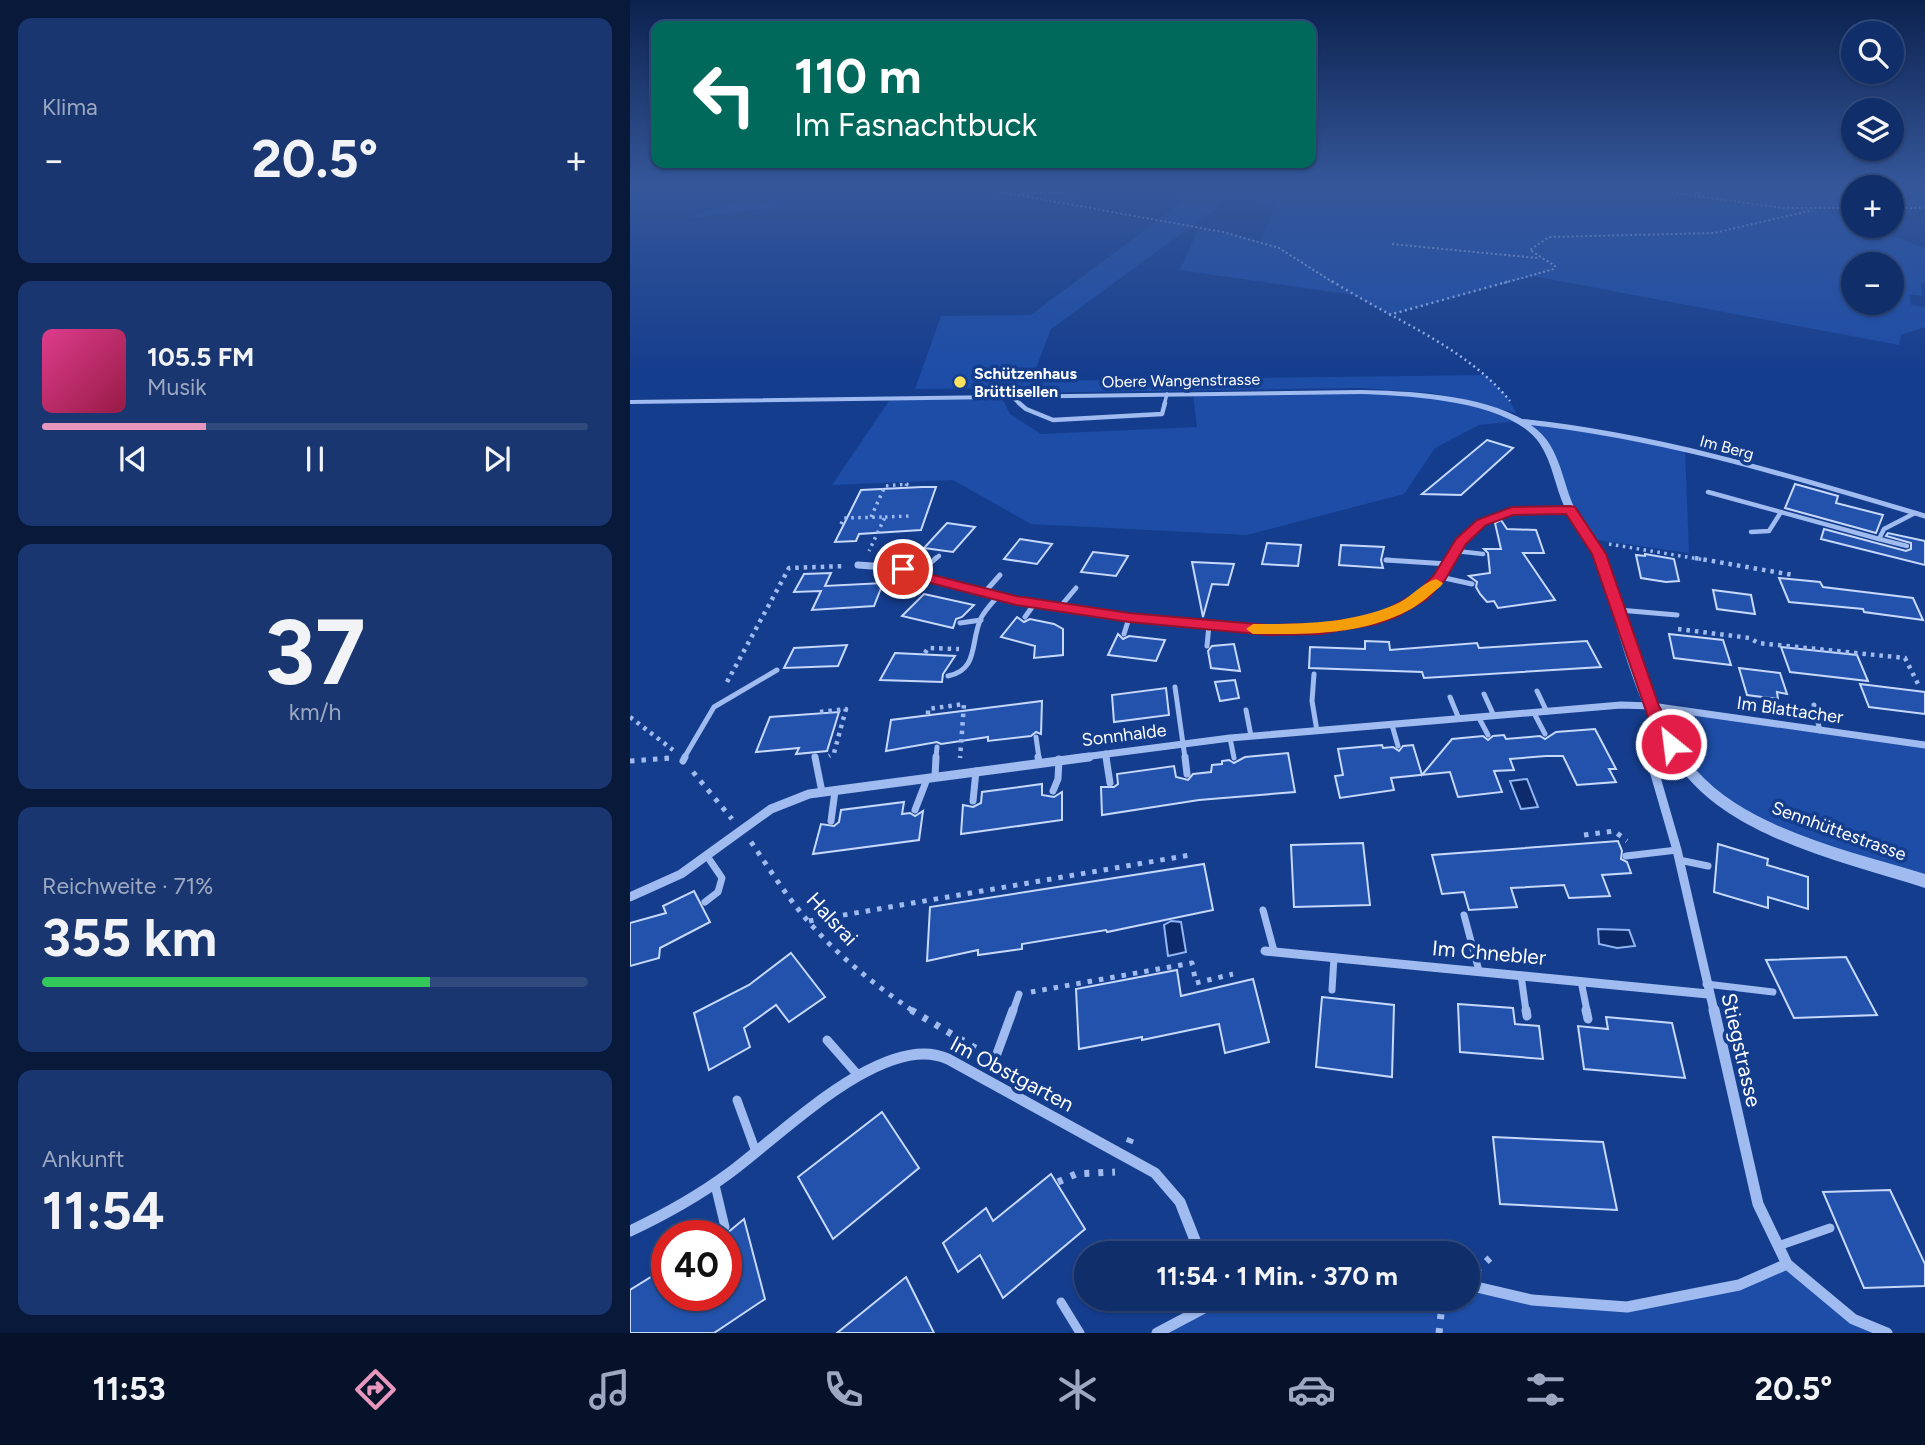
<!DOCTYPE html>
<html lang="de">
<meta charset="utf-8">
<style>
:root{--surface:#102e6a;--page:#193670;--text:#f1f3f6;--muted:#9ca8c1;--line:#304a7e;--accent:#e797bd}
body{margin:0;font-family:Figtree,sans-serif;background:var(--page);color:var(--text);height:100vh;display:flex;flex-direction:column;font-size:26px;white-space:nowrap}
*{box-sizing:border-box;margin:0}
p{font-size:23px;color:var(--muted)}
.icon{flex:none;width:38px;height:38px;fill:none;stroke:currentColor;stroke-width:2;stroke-linecap:round;stroke-linejoin:round}
.map{position:relative;flex:1;overflow:hidden}
.details{display:flex;flex-direction:column;gap:18px;padding:18px;background:#09193a;width:630px}
.details>*{flex:none}
.guide{position:absolute;left:21px;top:21px;width:665px;height:147px;border-radius:14px;box-shadow:0 2px 5px #0004,0 0 0 2px var(--line);background:#00695c;color:#fff;overflow:hidden}
.fabs{position:absolute;left:1211px;top:21px;display:grid;gap:14px}
.fabs a{display:grid;place-items:center;width:63px;height:63px;border-radius:50%;background:var(--surface);box-shadow:0 2px 5px #0004,0 0 0 2px var(--line);font-size:35px}
.speed{position:absolute;left:21px;top:1220px;display:flex;gap:14px;font-size:35px;font-weight:700;text-align:center}
.speed>*{display:grid;place-content:center;width:91px;height:91px;border-radius:50%;background:var(--surface);box-shadow:0 2px 5px #0004,0 0 0 2px var(--line);line-height:1}
.speed .limit{border:10px solid #d22;background:#fff;color:#111}
.pin{position:absolute;display:grid;place-items:center;width:60px;height:60px;color:#fff;margin:-30px;border:4px solid #fff;border-radius:50%;box-shadow:0 2px 7px #0007}
.me{position:absolute;width:77px;margin:-38px;rotate:331deg;stroke-linejoin:round;filter:drop-shadow(0 0 5px #0008)}
.turn{display:flex;align-items:center;gap:24px;height:147px;padding:0 28px;font-size:32px}
.turn .icon{width:91px;height:91px;stroke-width:2.5}
.turn b{display:block;font-size:49px;line-height:60px}
.big{font-size:52px;font-weight:700;line-height:1.1}
.details .widget{flex:1;display:flex;flex-direction:column;justify-content:center;gap:10px;min-width:0;padding:0 24px;border-radius:14px;background:var(--page)}
.details .dial{align-items:center;gap:0}
.dial b{font-size:91px;line-height:1}
.song{display:flex;align-items:center;gap:21px}
.cover{width:84px;height:84px;border-radius:10px;background:linear-gradient(135deg,hsl(330 70% 55%),hsl(340 70% 35%))}
.played{height:7px;border-radius:4px;background:linear-gradient(90deg,var(--accent) 30%,var(--line) 30%)}
.keys{display:flex;justify-content:space-around;direction:ltr}
.heat{display:flex;justify-content:space-between;align-items:center;font-size:38px;direction:ltr}
.charge{height:10px;border-radius:5px;background:linear-gradient(90deg,#34c759 71%,var(--line) 0)}
.trip{position:absolute;left:444px;top:1241px;width:406px;height:70px;border-radius:35px;background:var(--surface);box-shadow:0 2px 5px #0004,0 0 0 2px var(--line);font-weight:700;line-height:70px;text-align:center}
.dock{display:flex;height:112px;justify-content:space-around;align-items:center;background:#06122a;color:var(--muted)}
.dock .icon{width:49px;height:49px}
.dock .active{color:var(--accent)}
.dock b{font-size:32px;color:var(--text)}
main{display:flex;flex:1;min-height:0}
.map>svg:first-child{display:block}
.green{fill:#1d4da7;fill-rule:evenodd}
.water{fill:#0d2b6a;stroke:#91b4f3;stroke-width:2}
.building{fill:#2352ac;stroke:#c6d8fb;stroke-width:2}
.lines{fill:none;stroke-linecap:round;stroke-linejoin:round}
.path-far5{stroke:#9fbbf0;stroke-width:2;stroke-dasharray:2 2.5;stroke-linecap:butt}
.path-far4{stroke:#9fbbf0;stroke-width:2.5;stroke-dasharray:2 3.5;stroke-linecap:butt}
.path-far3{stroke:#9fbbf0;stroke-width:3.5;stroke-dasharray:2.5 4.5;stroke-linecap:butt}
.path-far2{stroke:#9fbbf0;stroke-width:4.5;stroke-dasharray:3.5 5;stroke-linecap:butt}
.path-far1{stroke:#9fbbf0;stroke-width:5;stroke-dasharray:4.5 7;stroke-linecap:butt}
.path{stroke:#9fbbf0;stroke-width:7;stroke-dasharray:5 9;stroke-linecap:butt}
.service-far4{stroke:#9fbbf0;stroke-width:3.5}
.service-far3{stroke:#9fbbf0;stroke-width:4.5}
.service-far2{stroke:#9fbbf0;stroke-width:5}
.service-far1{stroke:#9fbbf0;stroke-width:7}
.service{stroke:#9fbbf0;stroke-width:9}
.minor-far3{stroke:#9fbbf0;stroke-width:5}
.minor-far2{stroke:#9fbbf0;stroke-width:7}
.minor-far1{stroke:#9fbbf0;stroke-width:9}
.minor{stroke:#9fbbf0;stroke-width:11}
.tertiary{fill:#9fbbf0;fill-rule:evenodd}
.route{fill:#e11d48;stroke:#92132f;stroke-width:2}
.slow{fill:#f59e0b}
.poi-dot{fill:#ffe15e;stroke:#153d8d;stroke-width:2.5}
.labels{text-anchor:middle;stroke-width:7;stroke-linejoin:round;paint-order:stroke}
.far-poi-label{font-size:16px;font-weight:bold;fill:#fff;stroke:#153d8d;text-anchor:start}
.far-street-label{font-size:16px;fill:#fff;stroke:#153d8d}
.street-label{font-size:18px;fill:#fff;stroke:#153d8d}
.near-street-label{font-size:21px;fill:#fff;stroke:#153d8d}
</style>
<main>
<section class="details">
<div class="widget"><p>Klima</p>
<div class="heat"><a>−</a><b class="big">20.5°</b><a>+</a></div>
</div>
<div class="widget">
<div class="song"><i class="cover"></i><div><b>105.5 FM</b><p>Musik</p></div></div>
<div class="played"></div>
<div class="keys"><svg class="icon" aria-label="previous" viewBox="0 0 24 24"><path d="M18 5L8 12l10 7zM5 5v14"/></svg><svg class="icon" aria-label="pause" viewBox="0 0 24 24"><path d="M8 5v14M16 5v14"/></svg><svg class="icon" aria-label="next" viewBox="0 0 24 24"><path d="M6 5l10 7-10 7zM19 5v14"/></svg></div>
</div>
<div class="widget dial"><b>37</b><p>km/h</p></div>
<div class="widget"><p>Reichweite · 71%</p><b class="big">355 km</b><div class="charge"></div></div>
<div class="widget"><p>Ankunft</p><b class="big">11:54</b></div>
</section>
<div class="map">
<svg width="1295" height="1333" viewBox="0 0 1295 1333">
<rect width="100%" height="100%" fill="#153d8d"/>
<g class="green">
<path d="M344 187H1295V207H1262V187H1223V207L1192 209 1223 221V226H1236L1295 248V283H1291L1293 296 1279 294 1281 305 1295 307V327L1271 335 1269 345 903 276 759 315 724 295 550 270 569 228 630 241 646 203 600 198 421 329 401 381 856 375 878 398 886 413 802 393 731 388 383 393 384 388 285 389 311 316 401 315 563 194 516 189 384 195ZM1223 264H1262V303H1223Z"/>
<polygon points="112,199 154,206 54,219"/>
<polygon points="731,392 798,396 855,409 888,421 1055,449 1059,553 961,539 940,510 912,440 888,421 849,425 805,448 774,494 617,535 401,524 323,480 202,485 261,398 371,396 380,414 411,434 567,427 563,394"/>
<path d="M1021 706 1295 745V881C1225 857 1113 832 1063 775 1046 755 1035 728 1021 706Z"/>
<polygon points="1157,1264 1223,1319 1257,1333 527,1333 593,1299 838,1298 838,1285 902,1300 998,1307 1109,1285"/>
</g>
<g class="water">
<polygon points="897,779 908,807 891,809 880,781"/>
<polygon points="541,921 551,922 556,952 538,956 534,925"/>
<polygon points="968,929 999,930 1005,946 987,948 969,944"/>
</g>
<g class="building">
<polygon points="857,440 883,448 831,495 792,494"/>
<polygon points="1165,484 1208,496 1206,503 1253,515 1246,533 1155,508"/>
<polygon points="292,487 306,487 291,530 229,534 226,541 205,542 231,490"/>
<polygon points="871,520 877,529 906,530 914,553 893,553 925,600 868,608 864,601 857,602 850,594 846,587 847,582 839,576 860,573 858,553 854,549 871,549 865,523"/>
<polygon points="317,523 345,527 323,552 294,548"/>
<polygon points="1194,529 1276,551 1281,549 1281,543 1256,536 1258,533 1295,541 1295,565 1191,539"/>
<polygon points="390,539 422,544 407,564 374,559"/>
<polygon points="637,543 671,545 668,566 632,564"/>
<polygon points="711,545 754,547 751,560 753,568 709,565"/>
<polygon points="463,552 498,556 486,576 451,572"/>
<polygon points="1015,554 1044,559 1049,581 1036,582 1011,578 1006,555 1015,556"/>
<polygon points="562,562 604,564 598,585 582,584 573,617"/>
<polygon points="201,573 195,586 253,583 244,606 182,610 191,591 164,592 174,574"/>
<polygon points="1149,578 1190,582 1193,587 1283,598 1293,620 1234,612 1233,609 1159,602"/>
<polygon points="1083,590 1121,595 1125,614 1087,609"/>
<polygon points="294,594 344,605 332,617 326,619 323,628 272,616"/>
<polygon points="387,617 394,622 400,619 424,624 433,629 433,655 404,658 405,646 371,637"/>
<polygon points="488,634 493,639 499,636 535,640 526,661 478,655"/>
<polygon points="1039,634 1093,640 1101,665 1044,658"/>
<polygon points="735,641 759,642 760,650 847,643 849,648 957,641 971,667 794,678 792,672 679,668 680,647 735,649"/>
<polygon points="604,644 610,671 581,668 578,651 582,646"/>
<polygon points="217,645 208,666 154,668 164,648"/>
<polygon points="1151,647 1227,655 1238,681 1160,672"/>
<polygon points="265,653 325,656 313,674 312,682 250,680"/>
<polygon points="1109,668 1150,673 1157,694 1147,692 1148,699 1117,695"/>
<polygon points="605,680 609,698 590,701 585,682"/>
<polygon points="1230,684 1295,692 1295,714 1239,707"/>
<polygon points="536,688 539,715 484,722 482,695"/>
<polygon points="412,701 411,734 406,732 401,736 358,741 358,737 311,744 307,742 256,751 261,720"/>
<polygon points="209,712 197,751 166,754 169,748 126,752 140,717"/>
<polygon points="965,729 986,769 979,769 986,782 947,785 933,756 916,756 880,759 884,770 864,771 872,792 828,797 820,772 761,778 764,790 710,798 705,776 713,775 708,749 752,745 753,748 763,747 769,751 773,746 783,745 792,775 822,739 853,736 858,740 863,736 874,735 876,739 910,736 915,739 926,732"/>
<polygon points="658,753 665,792 569,800 472,815 471,787 484,787 488,784 487,774 544,766 546,777 558,780 563,774 581,772 582,765 592,764 592,761 599,760 604,763 615,757"/>
<polygon points="412,784 412,795 424,797 432,792 432,820 331,834 333,805 343,807 351,803 352,792"/>
<polygon points="274,802 272,814 280,813 285,816 293,811 289,840 183,854 191,824 204,826 209,822 211,810"/>
<polygon points="988,841 992,851 991,859 997,862 1001,873 972,875 980,896 939,898 934,885 881,888 887,907 839,910 834,892 812,894 802,855"/>
<polygon points="733,843 740,905 664,907 661,845"/>
<polygon points="1088,844 1138,859 1137,865 1178,877 1178,909 1138,897 1138,908 1084,892"/>
<polygon points="574,864 583,910 477,932 476,930 392,944 392,949 348,955 348,950 297,961 300,907"/>
<polygon points="64,891 80,922 30,948 29,958 0,966 0,923 36,913 33,906"/>
<polygon points="161,953 195,997 159,1022 146,1005 114,1028 120,1047 79,1070 64,1013 119,985"/>
<polygon points="1216,957 1247,1015 1164,1018 1136,960"/>
<polygon points="547,970 551,996 623,979 639,1042 595,1053 589,1024 512,1040 512,1037 449,1049 446,989"/>
<polygon points="692,997 764,1005 762,1077 686,1067"/>
<polygon points="828,1004 883,1008 885,1024 909,1026 913,1059 830,1052"/>
<polygon points="976,1017 1042,1023 1055,1078 954,1069 948,1026 978,1029"/>
<polygon points="252,1112 289,1168 203,1239 168,1177"/>
<polygon points="863,1137 973,1142 987,1210 870,1204"/>
<polygon points="421,1174 455,1229 373,1298 350,1255 328,1272 313,1243 356,1208 363,1221"/>
<polygon points="1260,1190 1295,1264 1295,1286 1234,1288 1193,1192"/>
<polygon points="114,1219 135,1299 84,1333 0,1333 0,1290 37,1267 37,1295 96,1295 96,1234"/>
<polygon points="276,1277 304,1333 207,1333"/>
</g>
<g class="lines">
<g class="path-far5">
<polyline points="344,187 593,232 649,248 704,283"/>
<polyline points="920,187 1045,193 1153,208 1223,208"/>
<polyline points="1048,187 1071,194"/>
<polyline points="392,194 514,188 566,191"/>
<polyline points="1262,208 1295,208"/>
<polyline points="762,244 907,258"/>
<polyline points="874,283 924,269 925,266 900,250 919,237 1084,233 1183,210"/>
</g>
<g class="path-far4">
<path d="M702 281C761 319 835 346 880 401"/>
<polyline points="759,315 880,281"/>
</g>
<g class="path-far3">
<polyline points="241,517 255,486 277,484 276,486"/>
<polyline points="255,517 279,516"/>
<polyline points="211,524 214,518 255,517 239,551"/>
<polyline points="979,544 1075,560"/>
</g>
<g class="path-far2">
<polyline points="1065,558 1163,575"/>
<polyline points="1048,629 1120,638 1128,643 1275,658 1288,684"/>
<polyline points="295,653 298,648 329,649"/>
<polyline points="97,682 159,568 216,566"/>
<polyline points="190,712 216,709 204,753 199,756"/>
<polyline points="298,714 298,709 334,704 330,758"/>
<polyline points="0,717 43,750"/>
<polyline points="35,758 42,758"/>
</g>
<g class="path-far1">
<polyline points="0,761 42,758"/>
<polyline points="63,772 102,819"/>
<polyline points="954,835 984,831 997,841"/>
<path d="M121 842C139 868 156 896 178 921 208 956 245 985 283 1011"/>
<polyline points="179,921 560,855"/>
<polyline points="401,992 562,963 566,983 603,974"/>
</g>
<g class="path">
<polyline points="281,1010 352,1052"/>
<polyline points="499,1143 503,1133"/>
<polyline points="428,1182 446,1174 485,1172"/>
<polyline points="846,1271 860,1258"/>
<polyline points="809,1333 812,1304 818,1298"/>
</g>
<g class="service-far4">
<polyline points="381,396 391,405"/>
<polyline points="534,405 537,394"/>
</g>
<g class="service-far3">
<polyline points="389,403 396,409 423,420 532,414 535,403"/>
<polyline points="1078,492 1249,539 1254,529 1285,513"/>
<polyline points="1121,532 1139,531 1151,512"/>
<polyline points="1249,539 1277,546"/>
<polyline points="826,551 853,554"/>
<polyline points="304,560 309,556"/>
<polyline points="756,560 760,560"/>
</g>
<g class="service-far2">
<polyline points="756,560 818,564"/>
<polyline points="287,575 306,558"/>
<polyline points="810,577 842,584"/>
<polyline points="354,593 370,575"/>
<polyline points="430,607 446,588"/>
<polyline points="989,610 1047,615"/>
<polyline points="395,617 405,603"/>
<polyline points="330,623 351,620"/>
<polyline points="494,634 499,618"/>
<polyline points="577,646 579,625"/>
<polyline points="684,674 682,701 687,731"/>
<path d="M318 676C349 670 340 642 351 618 355 610 362 603 368 596"/>
<polyline points="545,687 555,758"/>
<polyline points="907,691 917,712"/>
<polyline points="854,694 864,716"/>
<polyline points="820,697 829,719"/>
<polyline points="1184,705 1190,731"/>
<polyline points="616,710 621,736"/>
<polyline points="904,713 915,734"/>
<polyline points="849,718 858,735"/>
<polyline points="762,725 768,746"/>
<polyline points="406,737 409,758"/>
<polyline points="600,738 604,758"/>
<polyline points="476,753 477,758"/>
<polyline points="54,758 84,707 147,670"/>
<polyline points="306,758 307,747"/>
</g>
<g class="service-far1">
<polyline points="185,757 192,792"/>
<polyline points="408,757 409,762"/>
<polyline points="476,757 480,783"/>
<polyline points="555,757 557,774"/>
<polyline points="53,761 55,757"/>
<polyline points="305,777 306,757"/>
<polyline points="423,791 428,779 429,759"/>
<polyline points="343,801 346,771"/>
<polyline points="285,810 297,779"/>
<polyline points="201,821 205,791"/>
<polyline points="996,856 1047,850"/>
<polyline points="1049,860 1078,866"/>
<polyline points="75,902 88,892 92,878 77,856"/>
<polyline points="633,910 644,951"/>
<polyline points="834,915 849,971"/>
<polyline points="891,975 896,1011"/>
<polyline points="951,981 957,1011"/>
<polyline points="1076,984 1143,992"/>
<polyline points="702,990 704,957"/>
<polyline points="383,1011 389,994"/>
</g>
<g class="service">
<polyline points="896,1010 897,1016"/>
<polyline points="956,1010 958,1019"/>
<polyline points="197,1040 227,1074"/>
<polyline points="365,1059 383,1010"/>
<polyline points="107,1100 126,1152"/>
<polyline points="85,1185 95,1227"/>
<polyline points="1148,1246 1200,1228"/>
<polyline points="431,1302 450,1333"/>
</g>
<g class="minor-far3">
<path d="M888 421C1028 435 1161 476 1295 516"/>
<path d="M820 560C850 508 885 508 940 510"/>
</g>
<g class="minor-far2">
<polyline points="228,565 270,568 359,595 433,609 526,620 661,630 715,627 769,611 803,587 821,558"/>
<polyline points="446,758 600,738 991,705 1021,706 1295,745"/>
<polyline points="1021,758 1016,741 1032,731"/>
</g>
<g class="minor-far1">
<polyline points="1020,757 1047,850 1084,1011"/>
<polyline points="0,897 51,874 141,809 179,794 459,757"/>
<polyline points="635,951 1078,994"/>
</g>
<g class="minor">
<polyline points="1084,1010 1128,1204 1157,1264 1223,1319 1257,1333"/>
<path d="M0 1231C34 1215 68 1196 98 1174 147 1139 254 1029 318 1059L525 1173 550 1202 570 1253"/>
<polyline points="838,1285 902,1300 997,1307 1109,1285 1157,1264"/>
<polyline points="527,1333 593,1298"/>
</g>
<path class="tertiary" d="M731 390C782 391 882 395 916 439 931 459 934 485 944 507 952 525 967 539 974 557 1003 627 1015 711 1066 770 1120 830 1220 851 1295 874V888C1218 863 1112 841 1057 777 1004 717 992 631 964 559 957 540 943 526 935 508 925 487 923 464 910 444 881 400 779 396 731 394L0 404V400Z"/>
</g>
<linearGradient id="sky" x2="0" y2="1"><stop stop-color="#0c224e"/><stop offset="0.5" stop-color="#35579a"/><stop offset="1" stop-color="#35579a" stop-opacity="0"/></linearGradient>
<rect width="1295" height="373" fill="url(#sky)"/>
<polygon class="route" points="940,506 945,507 976,554 1029,706 1050,744 1047,748 1035,748 1023,731 962,554 936,514 883,515 856,525 836,544 815,580 797,599 766,617 746,624 690,634 638,635 499,622 386,605 289,580 266,569 273,565 299,574 386,596 499,613 638,625 690,624 739,616 756,610 787,593 804,575 826,539 847,520 882,507"/>
<path class="slow" d="M806 579 813 583 811 586C802 593 792 603 781 609 732 636 677 634 623 634L616 629 623 624C673 624 718 624 764 605 780 599 791 583 806 579Z"/>
<circle class="poi-dot" cx="330" cy="382" r="7"/>
<g class="labels">
<g class="far-poi-label">
<text x="344" y="379">Schützenhaus<tspan x="344" dy="18">Brüttisellen</tspan></text>
</g>
<g class="far-street-label">
<text transform="translate(551 380) rotate(-1)" y="6">Obere Wangenstrasse</text>
<text transform="translate(1097 447) rotate(15)" y="6">Im Berg</text>
</g>
<g class="street-label">
<text transform="translate(1160 710) rotate(8)" y="6">Im Blattacher</text>
<text transform="translate(494 735) rotate(-7)" y="6">Sonnhalde</text>
<text transform="translate(1209 831) rotate(20)" y="6">Sennhüttestrasse</text>
</g>
<g class="near-street-label">
<text transform="translate(202 919) rotate(47)" y="7">Halsrai</text>
<text transform="translate(859 953) rotate(5)" y="7">Im Chnebler</text>
<text transform="translate(1111 1050) rotate(77)" y="7">Stiegstrasse</text>
<text transform="translate(382 1074) rotate(28)" y="7">Im Obstgarten</text>
</g>
</g>
</svg>
<div class="fabs">
<a><svg class="icon" aria-label="search" viewBox="0 0 24 24"><circle cx="10" cy="10" r="6"/><path d="M15 15l6 6"/></svg></a>
<a><svg class="icon" aria-label="layers" viewBox="0 0 24 24"><path d="M12 4l9 5-9 5-9-5zM3 14l9 5 9-5"/></svg></a>
<a>+</a>
<a>−</a>
</div>
<div class="speed"><div class="limit">40</div></div>
<div class="pin" style="left:273px;top:569px;background:#d93025"><svg class="icon" aria-label="arrive" viewBox="0 0 24 24"><path d="M6 21V4h12l-3 4 3 4H6"/></svg></div>
<svg class="me" style="left:1041px;top:744px" viewBox="-20 -20 40 40"><circle r="17" fill="#e11d48" stroke="#fff" stroke-width="3"/><path d="M0-11L8 9 0 5-8 9z" fill="#fff"/></svg>
<div class="trip">11:54 · 1 Min. · 370 m</div>
<div class="guide">
<div class="turn"><svg class="icon" aria-label="left" viewBox="0 0 24 24"><path d="M17 20v-9H6M10 6l-5 5 5 5"/></svg><div><b>110 m</b>Im Fasnachtbuck</div></div>
</div>
</div>
</main>
<nav class="dock">
<b>11:53</b>
<svg class="icon active" aria-label="directions" viewBox="0 0 24 24"><path d="M12 3l9 9-9 9-9-9zM9 14v-3h6M13 9l2 2-2 2"/></svg>
<svg class="icon" aria-label="music" viewBox="0 0 24 24"><path d="M9 18V5l10-2v13"/><circle cx="6" cy="18" r="3"/><circle cx="16" cy="16" r="3"/></svg>
<svg class="icon" aria-label="phone" viewBox="0 0 24 24"><path d="M5 4h4l2 5-3 2q2 4 5 5l2-3 5 2v4C11 20 4 13 5 4z"/></svg>
<svg class="icon" aria-label="climate" viewBox="0 0 24 24"><path d="M12 3v18M4 7l16 10M4 17L20 7"/></svg>
<svg class="icon" aria-label="car" viewBox="0 0 24 24"><path d="M5 17H2v-5l4-1 3-4h7l3 4 3 1v5h-3M9 17h6M6 11h13"/><circle cx="7" cy="17" r="2"/><circle cx="17" cy="17" r="2"/></svg>
<svg class="icon" aria-label="filters" viewBox="0 0 24 24"><path d="M4 7h16M4 17h16"/><circle cx="9" cy="7" r="2"/><circle cx="15" cy="17" r="2"/></svg>
<b>20.5°</b>
</nav>
